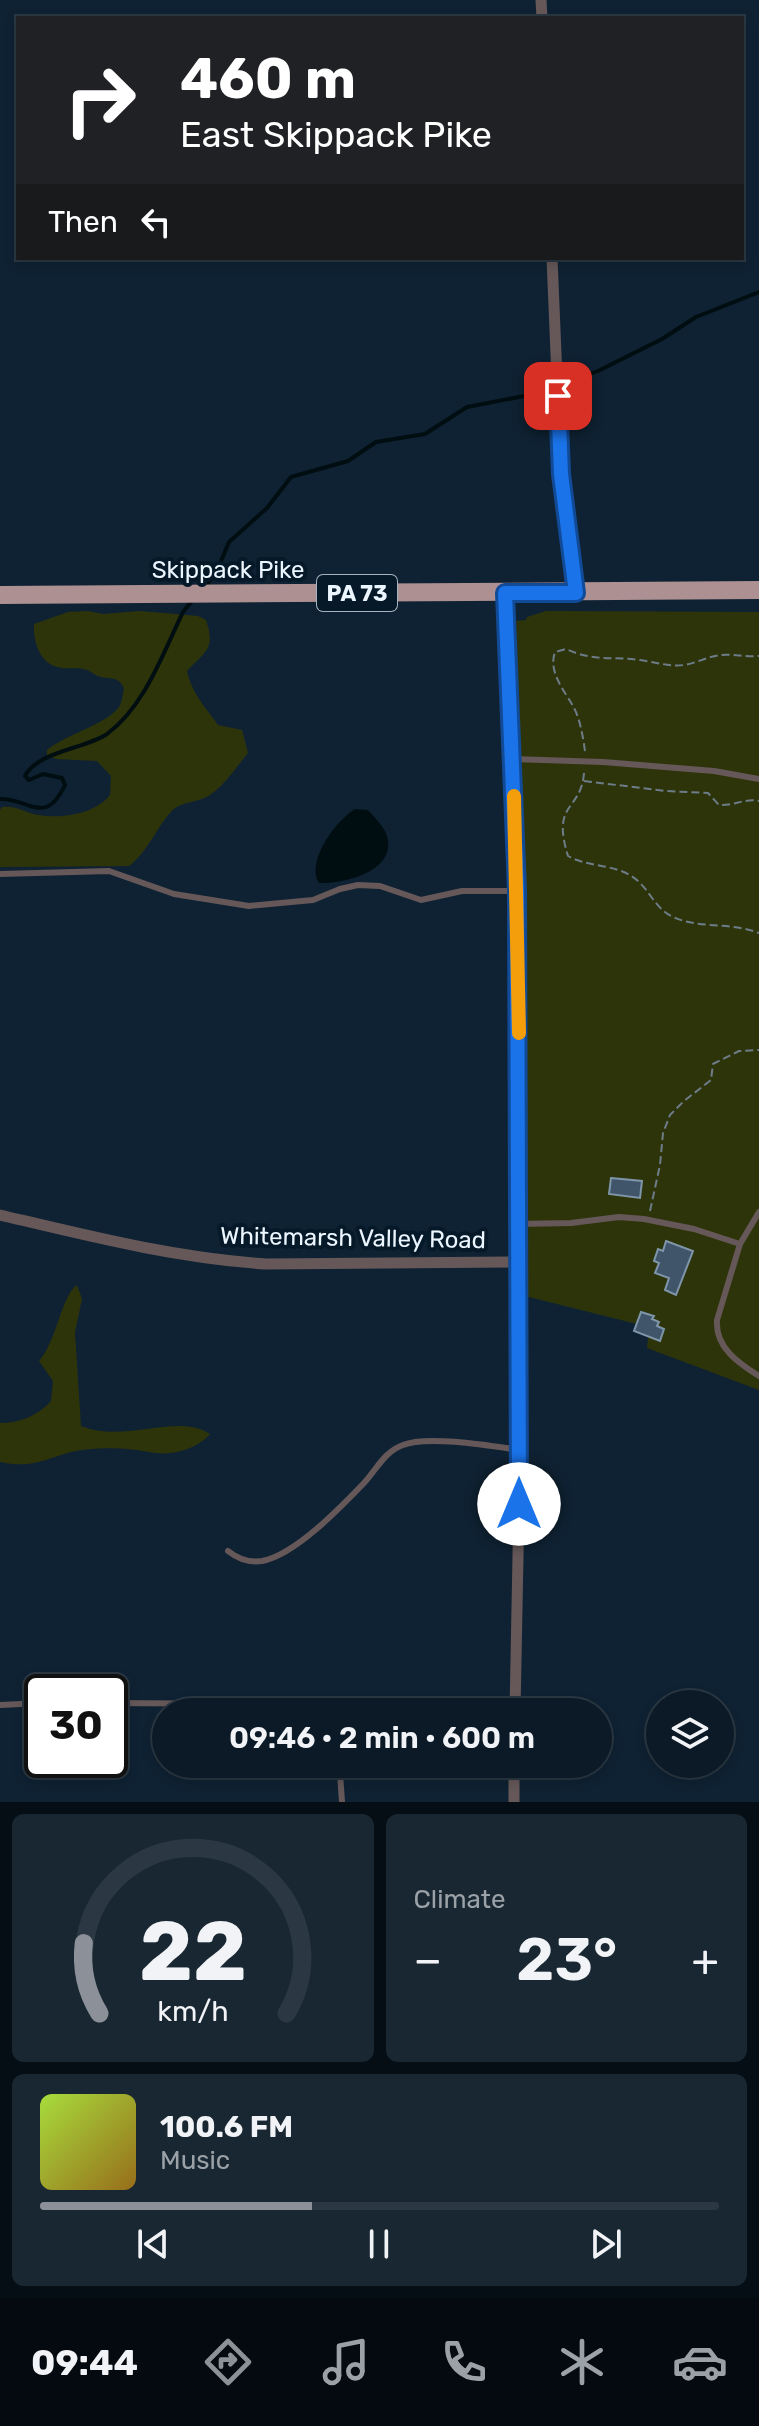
<!DOCTYPE html>
<meta charset="utf-8">
<style>
:root{--surface:#0b1a26;--page:#192732;--text:#f1f3f6;--muted:#9aa1a7;--line:#2b3843;--accent:#8c9099}
body{margin:0;font-family:Rubik,sans-serif;background:var(--page);color:var(--text);height:100vh;display:flex;flex-direction:column;font-size:30px;white-space:nowrap}
*{box-sizing:border-box;margin:0}
p{font-size:26px;color:var(--muted)}
.icon{flex:none;width:44px;height:44px;fill:none;stroke:currentColor;stroke-width:2;stroke-linecap:round;stroke-linejoin:round}
.map{position:relative;height:1802px;overflow:hidden}
.drawer{display:flex;flex-direction:column;gap:12px;padding:12px;background:#060e15;flex:1}
.drawer>*{flex:none}
.top-card{position:absolute;left:16px;top:16px;width:728px;height:244px;border-radius:0px;box-shadow:0 4px 12px #0003,0 0 0 2px var(--line);background:#202124;color:#fff;overflow:hidden}
.buttons{position:absolute;left:646px;top:1690px;display:grid;gap:16px}
.buttons a{display:grid;place-items:center;width:88px;height:88px;border-radius:50%;background:var(--surface);box-shadow:0 4px 12px #0003,0 0 0 2px var(--line);font-size:40px}
.speed{position:absolute;left:24px;top:1674px;display:flex;gap:16px;font-size:40px;font-weight:700;text-align:center}
.speed>*{display:grid;place-content:center;width:104px;height:104px;border-radius:50%;background:var(--surface);box-shadow:0 4px 12px #0003,0 0 0 2px var(--line);line-height:1}
.speed .limit{border:4px solid #111;border-radius:12px;background:#fff;color:#111}
.pin{position:absolute;display:grid;place-items:center;width:68px;height:68px;color:#fff;margin:-34px;border-radius:16px;box-shadow:0 4px 12px #0006}
.me{position:absolute;width:88px;margin:-44px;rotate:0deg;stroke-linejoin:round;filter:drop-shadow(0 0 6px #0008)}
.turn{display:flex;align-items:center;gap:28px;height:168px;padding:0 32px;font-size:36px}
.turn .icon{width:104px;height:104px;stroke-width:2.5}
.turn b{display:block;font-size:56px;line-height:68px}
.then{display:flex;align-items:center;height:76px;padding:0 32px;background:#0003;gap:16px;font-size:30px}
.big{font-size:60px;font-weight:600;line-height:1.1}
.drawer .widget{flex:1;display:flex;flex-direction:column;justify-content:center;gap:12px;min-width:0;padding:0 28px;border-radius:12px;background:var(--page)}
.drawer .dial{align-items:center;gap:0}
.dial svg{height:208px;overflow:visible;fill:none;stroke:var(--line);stroke-width:7;stroke-linecap:round;text-anchor:middle}
.dial text{fill:var(--text);stroke:none}
.song{display:flex;align-items:center;gap:24px}
.cover{width:96px;height:96px;border-radius:12px;background:linear-gradient(135deg,hsl(80 70% 55%),hsl(40 70% 35%))}
.played{height:8px;border-radius:4px;background:linear-gradient(90deg,var(--accent) 40%,var(--line) 40%)}
.keys{display:flex;justify-content:space-around;direction:ltr}
.heat{display:flex;justify-content:space-between;align-items:center;font-size:44px;direction:ltr}
.drawer .tiles{flex:1;display:grid;gap:12px;grid-template-columns:1fr 1fr}
.widget:last-child{grid-column:span 2}
.trip{position:absolute;left:152px;top:1698px;width:460px;height:80px;border-radius:40px;background:var(--surface);box-shadow:0 4px 12px #0003,0 0 0 2px var(--line);font-weight:600;line-height:80px;text-align:center}
.dock{display:flex;height:128px;justify-content:space-around;align-items:center;background:#040a0f;color:var(--muted)}
.dock .icon{width:56px;height:56px}
.dock .current{color:var(--accent)}
.dock b{font-size:36px;color:var(--text)}
.map>svg:first-child{display:block}
.green{fill:#2e340a}
.water{fill:#000e11}
.lines{fill:none;stroke-linecap:round;stroke-linejoin:round}
.stream{stroke:#000e11;stroke-width:4}
.building{fill:#405569;stroke:#7e95aa;stroke-width:2}
.path{stroke:#6d7c89;stroke-width:2;stroke-dasharray:8 4;stroke-linecap:butt}
.lane{stroke:#665859;stroke-width:6}
.street{stroke:#665859;stroke-width:11}
.primary{stroke:#ad9091;stroke-width:18}
.route-casing{stroke:#114b97;stroke-width:20}
.route{stroke:#1a73e8;stroke-width:14}
.slow{stroke:#f59e0b;stroke-width:14}
.labels{text-anchor:middle;stroke-width:8;stroke-linejoin:round;paint-order:stroke}
.shield{fill:#061929;stroke:#a7b4bf;stroke-width:2}
.shield-label{font-size:22px;font-weight:bold;fill:#ecf6ff}
.street-label{font-size:24px;fill:#ecf6ff;stroke:#061929}
</style>
<div class="map">
<svg width="759" height="1802" viewBox="0 0 759 1802">
<rect width="100%" height="100%" fill="#0f2233"/>
<g class="green">
<path d="M88 611 103 614 140 611 198 616 206 620C216 650 205 651 187 671 193 696 205 706 218 725L242 730 248 753C236 767 226 784 210 795 198 803 180 801 171 812 156 828 147 853 129 866L0 867V810L2 807C17 805 25 813 39 815 62 819 95 814 110 795L111 776 97 761 56 759 47 755V750C65 735 107 724 119 707 122 702 123 694 124 688 118 675 109 680 98 676 94 675 91 671 87 670 79 667 70 669 62 668 40 666 33 642 34 624L68 612Z"/>
<polygon points="546,611 759,612 759,1390 647,1348 649,1327 525,1296 523,904 516,621 526,620 527,617"/>
<path d="M77 1285 82 1299 75 1332 81 1426C125 1444 177 1412 210 1434 201 1445 185 1451 171 1453 156 1455 143 1450 128 1449 117 1448 102 1448 91 1449 55 1451 40 1471 0 1462V1423C19 1423 38 1416 51 1401L53 1381 39 1361C57 1341 61 1296 77 1285Z"/>
</g>
<path class="water" d="M355 809 368 810C374 817 384 826 387 836 397 872 343 884 319 883 306 860 336 821 355 809Z"/>
<g class="lines">
<g class="stream">
<polyline points="203,589 216,573 229,542 267,508 291,477 348,461 376,442 425,434 467,407 540,393 598,371 662,339 696,317 759,292"/>
<path d="M0 799C29 798 45 827 65 785L62 778 43 774 29 780 25 776C38 751 85 749 107 734 145 706 163 653 183 612L192 601"/>
</g>
</g>
<g class="building">
<polygon points="611,1178 642,1181 640,1198 609,1194"/>
<polygon points="666,1241 693,1251 676,1295 665,1290 669,1278 655,1273 659,1263 654,1261 658,1249 663,1251"/>
<polygon points="641,1312 654,1316 652,1319 659,1322 657,1326 664,1329 660,1341 634,1331"/>
</g>
<g class="lines">
<g class="path">
<path d="M585 751C583 737 580 718 573 706 564 690 548 672 555 652L566 649C594 662 612 656 640 660 655 662 670 667 684 665 697 663 709 656 721 655 733 654 746 657 759 656"/>
<path d="M584 773C581 812 551 801 568 856 589 868 618 863 638 881 651 893 656 909 673 917 699 929 732 922 759 933"/>
<path d="M584 781 666 791 708 793 719 805C733 806 745 798 759 801"/>
<polyline points="650,1211 660,1165 663,1133 670,1115 684,1101 711,1080 713,1064 739,1051 759,1050"/>
</g>
<g class="lane">
<polyline points="513,759 603,762 714,771 759,779"/>
<polyline points="0,874 109,871 174,894 249,906 313,900 340,889 358,885 380,886 421,900 462,891 517,891"/>
<polyline points="517,1224 571,1223 619,1217 644,1219 694,1229 740,1244 759,1212"/>
<path d="M740 1244 717 1320C715 1347 738 1363 759 1376"/>
<path d="M228 1551C238 1559 248 1563 262 1561 295 1555 341 1507 364 1483 377 1469 384 1452 403 1445 427 1435 492 1446 519 1450"/>
<polyline points="110,1703 256,1704 316,1707 515,1705"/>
<polyline points="0,1705 42,1703"/>
<polyline points="336,1764 340,1773 342,1802"/>
</g>
<g class="street">
<polyline points="541,0 542,18"/>
<polyline points="552,258 561,474 576,593"/>
<polyline points="505,593 513,759 518,983 517,1224 519,1504 515,1712"/>
<path d="M0 1215C89 1236 175 1258 266 1264L518 1262"/>
<polyline points="514,1802 514,1764"/>
</g>
<polyline class="primary" points="0,595 759,590"/>
</g>
<g class="lines">
<g class="route-casing">
<polyline id="route" points="519,1504 517,891 505,593 576,593 561,474 558,396"/>
</g>
<use href="#route" class="route"/>
<polyline class="slow" points="514,796 519,1033"/>
</g>
<g class="labels">
<rect class="shield" x="317" y="575" width="80" height="36" rx="6"/>
<g class="shield-label">
<text x="357" y="601">PA 73</text>
</g>
<g class="street-label">
<text x="228" y="578">Skippack Pike</text>
<text transform="translate(353 1238) rotate(1)" y="8">Whitemarsh Valley Road</text>
</g>
</g>
</svg>
<div class="buttons">
<a><svg class="icon" aria-label="layers" viewBox="0 0 24 24"><path d="M12 4l9 5-9 5-9-5zM3 14l9 5 9-5"/></svg></a>
</div>
<div class="speed"><div class="limit">30</div></div>
<div class="pin" style="left:558px;top:396px;background:#d93025"><svg class="icon" aria-label="arrive" viewBox="0 0 24 24"><path d="M6 21V4h12l-3 4 3 4H6"/></svg></div>
<svg class="me" style="left:519px;top:1504px" viewBox="-20 -20 40 40"><circle r="19" fill="#fff"/><path d="M0-13L10 11 0 6-10 11z" fill="#1a73e8"/></svg>
<div class="trip">09:46 · 2 min · 600 m</div>
<div class="top-card">
<div class="turn"><svg class="icon" aria-label="right" viewBox="0 0 24 24"><path d="M7 20v-9h11M14 6l5 5-5 5"/></svg><div><b>460 m</b>East Skippack Pike</div></div>
<div class="then">Then<svg class="icon" aria-label="left" viewBox="0 0 24 24"><path d="M17 20v-9H6M10 6l-5 5 5 5"/></svg></div>
</div>
</div>
<section class="drawer">
<div class="tiles">
<div class="widget dial"><svg viewBox="0 0 100 80">
<path d="M14 69A42 42 0 1 1 86 69"/>
<path d="M14 69A42 42 0 0 1 8 42" stroke="#8c9099"/>
<text x="50" y="56" font-size="32" font-weight="700">22</text>
<text x="50" y="72" font-size="11">km/h</text>
</svg></div>
<div class="widget"><p>Climate</p>
<div class="heat"><a>−</a><b class="big">23°</b><a>+</a></div>
</div>
<div class="widget">
<div class="song"><i class="cover"></i><div><b>100.6 FM</b><p>Music</p></div></div>
<div class="played"></div>
<div class="keys"><svg class="icon" aria-label="previous" viewBox="0 0 24 24"><path d="M18 5L8 12l10 7zM5 5v14"/></svg><svg class="icon" aria-label="pause" viewBox="0 0 24 24"><path d="M8 5v14M16 5v14"/></svg><svg class="icon" aria-label="next" viewBox="0 0 24 24"><path d="M6 5l10 7-10 7zM19 5v14"/></svg></div>
</div>
</div>
</section>
<nav class="dock">
<b>09:44</b>
<svg class="icon current" aria-label="directions" viewBox="0 0 24 24"><path d="M12 3l9 9-9 9-9-9zM9 14v-3h6M13 9l2 2-2 2"/></svg>
<svg class="icon" aria-label="music" viewBox="0 0 24 24"><path d="M9 18V5l10-2v13"/><circle cx="6" cy="18" r="3"/><circle cx="16" cy="16" r="3"/></svg>
<svg class="icon" aria-label="phone" viewBox="0 0 24 24"><path d="M5 4h4l2 5-3 2q2 4 5 5l2-3 5 2v4C11 20 4 13 5 4z"/></svg>
<svg class="icon" aria-label="climate" viewBox="0 0 24 24"><path d="M12 3v18M4 7l16 10M4 17L20 7"/></svg>
<svg class="icon" aria-label="car" viewBox="0 0 24 24"><path d="M5 17H2v-5l4-1 3-4h7l3 4 3 1v5h-3M9 17h6M6 11h13"/><circle cx="7" cy="17" r="2"/><circle cx="17" cy="17" r="2"/></svg>
</nav>
